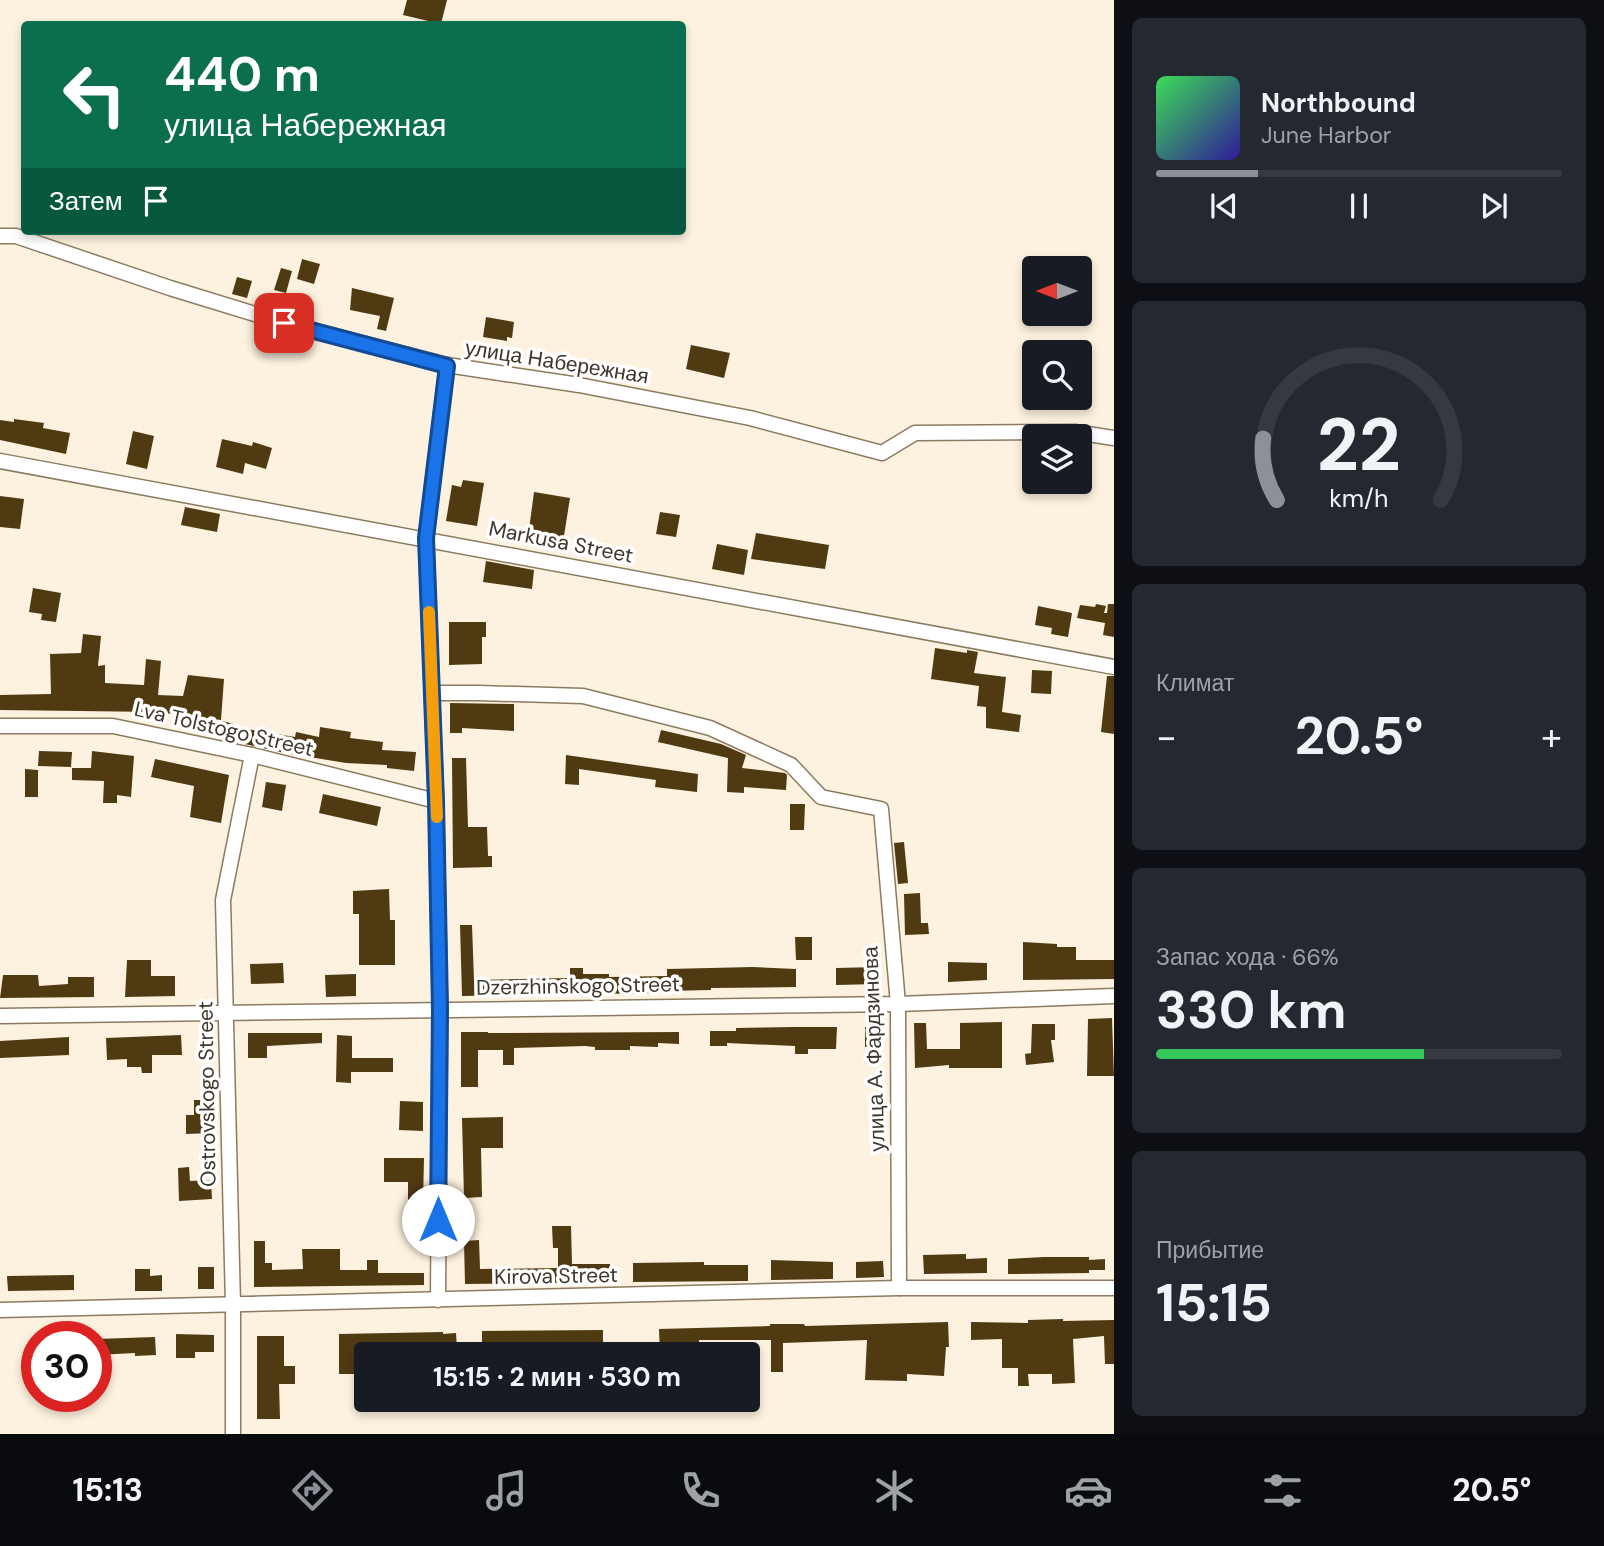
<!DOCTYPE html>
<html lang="ru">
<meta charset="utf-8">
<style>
:root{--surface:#171b24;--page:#242831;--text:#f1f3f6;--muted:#9ea1a6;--line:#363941;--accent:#8c9099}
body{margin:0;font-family:"DM Sans",sans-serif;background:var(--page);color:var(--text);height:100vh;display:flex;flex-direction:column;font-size:26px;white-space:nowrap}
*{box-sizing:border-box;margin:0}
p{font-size:23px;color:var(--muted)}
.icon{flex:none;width:38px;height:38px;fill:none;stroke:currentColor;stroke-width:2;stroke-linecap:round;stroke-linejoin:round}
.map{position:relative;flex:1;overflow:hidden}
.side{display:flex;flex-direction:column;gap:18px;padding:18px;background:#0d0f14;width:490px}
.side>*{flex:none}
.banner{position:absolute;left:21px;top:21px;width:665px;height:214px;border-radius:7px;box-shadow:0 4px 10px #0003;background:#0b6e4f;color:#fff;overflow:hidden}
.needle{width:46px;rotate:270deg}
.fabs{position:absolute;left:1022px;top:256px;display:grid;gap:14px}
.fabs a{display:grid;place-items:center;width:70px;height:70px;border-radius:7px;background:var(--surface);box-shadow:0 4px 10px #0003;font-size:35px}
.speed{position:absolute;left:21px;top:1321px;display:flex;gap:14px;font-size:35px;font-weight:700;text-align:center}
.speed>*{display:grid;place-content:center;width:91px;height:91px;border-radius:50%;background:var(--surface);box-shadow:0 4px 10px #0003;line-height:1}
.speed .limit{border:10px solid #d22;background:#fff;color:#111}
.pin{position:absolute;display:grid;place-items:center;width:60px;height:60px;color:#fff;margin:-30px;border-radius:14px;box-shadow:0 4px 10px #0006}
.me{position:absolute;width:77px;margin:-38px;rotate:0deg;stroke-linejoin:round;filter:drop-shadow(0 0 5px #0008)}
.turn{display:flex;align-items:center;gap:24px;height:147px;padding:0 28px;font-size:32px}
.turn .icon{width:91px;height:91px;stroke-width:2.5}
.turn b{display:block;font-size:49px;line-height:60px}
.then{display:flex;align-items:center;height:66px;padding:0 28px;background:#0003;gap:14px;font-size:26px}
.big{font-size:52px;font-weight:700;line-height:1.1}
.side .card{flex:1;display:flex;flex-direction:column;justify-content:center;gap:10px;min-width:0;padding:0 24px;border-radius:10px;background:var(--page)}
.side .dial{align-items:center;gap:0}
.dial svg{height:182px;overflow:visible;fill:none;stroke:var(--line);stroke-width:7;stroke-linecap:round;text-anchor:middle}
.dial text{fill:var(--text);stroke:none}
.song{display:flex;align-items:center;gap:21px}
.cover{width:84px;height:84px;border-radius:10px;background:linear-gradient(135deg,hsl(130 70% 55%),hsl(250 70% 35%))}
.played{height:7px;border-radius:4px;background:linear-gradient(90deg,var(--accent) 25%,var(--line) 25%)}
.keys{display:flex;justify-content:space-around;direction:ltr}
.heat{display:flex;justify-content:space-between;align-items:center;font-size:38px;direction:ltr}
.charge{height:10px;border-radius:5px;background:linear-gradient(90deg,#34c759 66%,var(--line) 0)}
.trip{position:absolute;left:354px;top:1342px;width:406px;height:70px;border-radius:7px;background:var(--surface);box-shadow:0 4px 10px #0003;font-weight:700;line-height:70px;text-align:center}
.tabs{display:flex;height:112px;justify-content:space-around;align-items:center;background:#090b0e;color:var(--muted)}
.tabs .icon{width:49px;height:49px}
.tabs .selected{color:var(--accent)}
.tabs b{font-size:32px;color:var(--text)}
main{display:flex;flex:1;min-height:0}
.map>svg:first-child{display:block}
.building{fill:#503a11}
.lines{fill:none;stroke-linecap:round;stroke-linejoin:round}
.street-casing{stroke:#8d7b5f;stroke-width:17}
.street{stroke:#fff;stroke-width:14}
.route-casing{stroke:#114b97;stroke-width:18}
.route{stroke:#1a73e8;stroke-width:12}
.slow{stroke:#f59e0b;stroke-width:12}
.labels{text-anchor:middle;stroke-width:7;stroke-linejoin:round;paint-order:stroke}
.street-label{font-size:21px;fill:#3f372b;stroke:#fff}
</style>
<main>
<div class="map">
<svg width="1114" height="1434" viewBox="0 0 1114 1434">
<rect width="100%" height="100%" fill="#fdf1df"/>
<g class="building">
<polygon points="407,0 447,0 441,24 403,15"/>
<polygon points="302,259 320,264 314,284 297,279"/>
<polygon points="281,268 292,271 286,293 274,290"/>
<polygon points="237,277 252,281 247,298 232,294"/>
<polygon points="352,288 394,298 386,331 377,329 380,316 350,310"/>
<polygon points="486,317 514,322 512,338 507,337 507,341 483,337"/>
<polygon points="691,345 730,353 724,378 686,369"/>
<polygon points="14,419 44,423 43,428 70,433 66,454 0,440 0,420 14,422"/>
<polygon points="133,431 154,436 147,469 126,464"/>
<polygon points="222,439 252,446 253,442 272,448 266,469 245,463 243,474 216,467"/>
<polygon points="463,480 484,483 477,526 446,521 452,485 461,487"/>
<polygon points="534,492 570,498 563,542 528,537"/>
<polygon points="0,496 24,499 20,529 0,527"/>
<polygon points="185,507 220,514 217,532 181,525"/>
<polygon points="660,512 680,515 676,537 656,534"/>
<polygon points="756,533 829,545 825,569 751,559"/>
<polygon points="717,544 748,550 744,575 712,569"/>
<polygon points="486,561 534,570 532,589 483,582"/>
<polygon points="33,588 61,593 56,622 41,620 42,614 29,612"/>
<polygon points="1096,604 1106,606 1104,613 1107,613 1108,604 1114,604 1114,637 1103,635 1105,623 1077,618 1080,605 1095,607"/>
<polygon points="1038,606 1072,613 1068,637 1051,634 1052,628 1035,625"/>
<polygon points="449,622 486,622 486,637 482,637 482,664 449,665"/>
<polygon points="83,634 101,636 98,666 105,665 105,683 144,685 146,659 161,661 158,695 183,696 188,675 224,679 221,720 157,712 0,710 0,695 51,694 50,654 81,653"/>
<polygon points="935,648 967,653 967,650 978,652 974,673 1006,677 1002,712 1021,715 1019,732 986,728 986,707 977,706 979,686 931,679"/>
<polygon points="1032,670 1052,671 1051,694 1031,693"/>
<polygon points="1107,676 1114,676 1114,734 1101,732"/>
<polygon points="450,703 514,704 514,731 462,728 462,733 450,733"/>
<polygon points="222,721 234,724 234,727 295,737 296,732 319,737 320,727 351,732 350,738 383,742 382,750 416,752 414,771 387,768 387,765 346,763 285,753 218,738"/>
<polygon points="661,730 721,744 746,755 742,768 785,773 787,775 786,790 744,787 744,793 727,792 728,758 658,742"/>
<polygon points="39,751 72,752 71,767 38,766"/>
<polygon points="92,751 134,756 131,797 117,795 117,803 103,803 104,781 72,780 72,768 91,768"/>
<polygon points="566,755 698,774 697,792 655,787 656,780 579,769 579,785 565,784"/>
<polygon points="452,758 466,758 468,827 487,827 488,856 492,856 492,867 453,868"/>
<polygon points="155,759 229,775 221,823 190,817 194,786 151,777"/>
<polygon points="25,769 38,770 38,797 25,797"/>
<polygon points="266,782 286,785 282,811 262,807"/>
<polygon points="323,794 381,807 377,826 319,813"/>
<polygon points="790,804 805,804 804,830 790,830"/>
<polygon points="904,842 908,883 898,884 894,843"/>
<polygon points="389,889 390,920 395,920 395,965 359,965 359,914 353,914 353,891"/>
<polygon points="920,893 921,923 928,923 929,934 905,935 904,894"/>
<polygon points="460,925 472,925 474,980 570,978 570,968 583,968 583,974 609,974 609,977 667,976 667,969 753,967 796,969 796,987 711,988 711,990 666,991 666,993 462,996"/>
<polygon points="795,937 812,937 812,960 796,960"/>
<polygon points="1023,942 1057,944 1057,947 1076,947 1076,960 1114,960 1114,979 1023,980"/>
<polygon points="127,960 151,960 151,976 175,976 175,996 125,997"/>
<polygon points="948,962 987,963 987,980 948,982"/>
<polygon points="283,963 284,983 251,984 250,964"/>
<polygon points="878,967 878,984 836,985 836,968"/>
<polygon points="356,974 356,996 326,997 325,975"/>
<polygon points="3,975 38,975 39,986 68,984 68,977 94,977 94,997 0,998"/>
<polygon points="1112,1018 1114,1076 1087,1076 1088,1019"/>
<polygon points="1002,1022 1002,1068 949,1068 949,1065 915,1068 914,1023 926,1023 927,1049 960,1049 960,1023"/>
<polygon points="1032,1024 1055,1024 1055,1040 1051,1040 1054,1062 1026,1065 1025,1054 1031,1053"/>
<polygon points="795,1027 837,1027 836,1049 808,1049 808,1054 795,1054 795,1046 727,1043 727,1046 710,1046 710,1031 736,1031 736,1028"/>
<rect x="865" y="1027" width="15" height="20"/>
<polygon points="461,1032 488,1032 488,1033 679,1032 679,1044 658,1043 658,1047 630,1046 630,1050 595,1050 595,1047 585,1046 514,1048 514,1065 503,1065 503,1050 478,1050 478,1087 461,1087"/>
<polygon points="248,1033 322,1033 322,1043 267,1046 267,1058 248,1058"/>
<polygon points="181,1035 182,1055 152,1055 152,1073 142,1073 141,1067 127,1067 127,1059 107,1060 106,1038"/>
<polygon points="337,1035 352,1036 352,1058 393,1058 393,1072 351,1072 351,1083 336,1082"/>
<polygon points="69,1037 69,1055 0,1058 0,1041"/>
<polygon points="194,1100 211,1100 212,1133 186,1134 186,1115 194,1115"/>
<polygon points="400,1101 423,1102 423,1131 399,1130"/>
<polygon points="503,1117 503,1148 481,1148 482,1197 464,1198 462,1118"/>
<polygon points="384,1158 424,1158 423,1204 408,1204 408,1182 384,1182"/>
<polygon points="189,1167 190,1181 211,1180 212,1199 179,1201 178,1168"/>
<polygon points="552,1226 571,1226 572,1264 610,1264 610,1282 465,1284 464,1241 479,1240 480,1269 558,1268 558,1248 553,1248"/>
<polygon points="254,1241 265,1241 265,1263 272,1263 272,1270 303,1269 302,1249 340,1249 340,1270 367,1270 367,1260 378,1260 378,1273 424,1273 424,1285 254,1287"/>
<polygon points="966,1254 966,1259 987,1258 987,1273 924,1274 923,1255"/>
<polygon points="1044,1257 1089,1257 1089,1260 1105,1259 1105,1270 1089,1270 1089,1273 1008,1274 1008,1259"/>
<polygon points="771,1260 833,1262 833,1279 771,1280"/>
<polygon points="883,1261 884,1277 856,1278 856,1262"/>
<polygon points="704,1262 704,1265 748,1265 748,1281 633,1282 633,1263"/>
<rect x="198" y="1267" width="16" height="22"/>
<polygon points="135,1269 150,1269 150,1276 162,1275 162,1291 135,1291"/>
<polygon points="74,1275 74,1290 8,1291 7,1276"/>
<polygon points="1063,1319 1063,1321 1114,1320 1114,1364 1105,1364 1104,1336 1073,1339 1075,1383 1052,1384 1052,1374 1028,1374 1029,1386 1018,1386 1018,1368 1002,1368 1002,1339 971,1340 971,1322 1028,1323 1028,1320"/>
<polygon points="948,1322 949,1347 946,1347 944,1376 907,1374 907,1381 865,1380 867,1340 783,1343 783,1372 771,1372 771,1340 699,1340 699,1354 660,1354 659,1329 770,1326 770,1324 804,1324 805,1326"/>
<polygon points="603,1330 603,1354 576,1354 576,1343 547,1344 547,1350 521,1351 521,1345 482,1345 482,1331"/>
<polygon points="443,1332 443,1334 456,1333 457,1349 436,1350 436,1354 357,1354 357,1374 339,1374 339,1334"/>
<polygon points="176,1334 214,1335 214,1352 195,1352 195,1358 176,1358"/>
<polygon points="257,1336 284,1336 284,1366 295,1366 295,1384 279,1384 280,1419 257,1419"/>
<polygon points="155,1337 156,1355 135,1356 135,1353 96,1355 96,1339"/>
</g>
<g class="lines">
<g class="street-casing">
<g id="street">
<polyline points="0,236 16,236 170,288 284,323 447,365 579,385 750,418 882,453 915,433 1075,432 1114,438"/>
<polyline points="0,461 1114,667"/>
<polyline points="433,693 478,693 583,696 710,728 791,765 821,797 881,809 898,1004 899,1288"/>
<polyline points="0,726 113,726 252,755 436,801"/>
<polyline points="0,1016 898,1004 1114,996"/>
<polyline points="438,1300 440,1009 436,801 426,538 447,365"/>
<polyline points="0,1310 899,1288 1114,1288"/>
<polyline points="233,1434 233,1305 223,900 252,755"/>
</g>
</g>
<use href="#street" class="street"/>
</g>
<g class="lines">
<g class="route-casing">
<polyline id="route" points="284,323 447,366 426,538 436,801 440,1009 438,1220"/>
</g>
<use href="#route" class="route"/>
<polyline class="slow" points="429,612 437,817"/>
</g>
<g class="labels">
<g class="street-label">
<text transform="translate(557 362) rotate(9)" y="7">улица Набережная</text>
<text transform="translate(561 542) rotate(11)" y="7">Markusa Street</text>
<text transform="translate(224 729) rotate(13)" y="7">Lva Tolstogo Street</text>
<text transform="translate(578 986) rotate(-1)" y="7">Dzerzhinskogo Street</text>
<text transform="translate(874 1049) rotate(-92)" y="7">улица А. Фардзинова</text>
<text transform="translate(207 1094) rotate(-91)" y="7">Ostrovskogo Street</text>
<text transform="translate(556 1276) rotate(-1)" y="7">Kirova Street</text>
</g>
</g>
</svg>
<div class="fabs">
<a><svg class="needle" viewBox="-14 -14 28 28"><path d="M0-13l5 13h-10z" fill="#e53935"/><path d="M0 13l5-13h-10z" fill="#9ea1a6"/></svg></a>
<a><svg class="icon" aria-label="search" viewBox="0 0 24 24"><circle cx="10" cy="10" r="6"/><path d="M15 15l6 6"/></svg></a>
<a><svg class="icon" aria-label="layers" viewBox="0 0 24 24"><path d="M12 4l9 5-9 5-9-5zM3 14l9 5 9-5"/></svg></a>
</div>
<div class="speed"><div class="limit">30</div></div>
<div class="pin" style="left:284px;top:323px;background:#d93025"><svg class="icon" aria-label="arrive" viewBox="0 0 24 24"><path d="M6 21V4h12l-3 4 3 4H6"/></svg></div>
<svg class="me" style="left:438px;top:1220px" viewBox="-20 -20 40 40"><circle r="19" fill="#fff"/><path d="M0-13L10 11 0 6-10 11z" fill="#1a73e8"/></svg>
<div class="trip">15:15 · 2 мин · 530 m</div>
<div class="banner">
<div class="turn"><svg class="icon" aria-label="left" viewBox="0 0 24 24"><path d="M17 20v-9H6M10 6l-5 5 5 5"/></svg><div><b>440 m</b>улица Набережная</div></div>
<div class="then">Затем<svg class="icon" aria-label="arrive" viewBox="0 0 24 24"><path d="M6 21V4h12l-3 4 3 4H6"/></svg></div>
</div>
</div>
<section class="side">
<div class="card">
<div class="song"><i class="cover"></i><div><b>Northbound</b><p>June Harbor</p></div></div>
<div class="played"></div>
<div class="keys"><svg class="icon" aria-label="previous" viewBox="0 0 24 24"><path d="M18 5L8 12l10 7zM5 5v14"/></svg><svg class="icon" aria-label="pause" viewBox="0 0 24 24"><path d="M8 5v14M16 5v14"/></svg><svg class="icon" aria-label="next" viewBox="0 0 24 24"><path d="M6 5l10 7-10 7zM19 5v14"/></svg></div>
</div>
<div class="card dial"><svg viewBox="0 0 100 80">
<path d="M14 69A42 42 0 1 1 86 69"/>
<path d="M14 69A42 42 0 0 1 8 42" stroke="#8c9099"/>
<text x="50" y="56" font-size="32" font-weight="700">22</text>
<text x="50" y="72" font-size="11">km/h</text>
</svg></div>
<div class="card"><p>Климат</p>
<div class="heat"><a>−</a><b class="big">20.5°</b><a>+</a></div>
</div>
<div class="card"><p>Запас хода · 66%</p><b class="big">330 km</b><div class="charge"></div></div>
<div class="card"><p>Прибытие</p><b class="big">15:15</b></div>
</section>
</main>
<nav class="tabs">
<b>15:13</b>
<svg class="icon selected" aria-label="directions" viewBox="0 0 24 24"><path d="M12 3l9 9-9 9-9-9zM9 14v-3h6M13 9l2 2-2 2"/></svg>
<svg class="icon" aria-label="music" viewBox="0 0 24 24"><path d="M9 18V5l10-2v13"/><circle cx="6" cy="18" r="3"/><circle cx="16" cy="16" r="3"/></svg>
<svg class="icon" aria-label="phone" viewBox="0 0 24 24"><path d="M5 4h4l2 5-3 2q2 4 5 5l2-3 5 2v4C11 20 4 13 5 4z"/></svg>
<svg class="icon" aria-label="climate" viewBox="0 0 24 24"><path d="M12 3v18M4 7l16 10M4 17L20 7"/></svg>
<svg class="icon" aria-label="car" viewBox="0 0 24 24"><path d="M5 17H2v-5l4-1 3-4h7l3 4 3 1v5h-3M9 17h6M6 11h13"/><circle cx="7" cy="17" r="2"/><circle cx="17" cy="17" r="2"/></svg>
<svg class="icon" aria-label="filters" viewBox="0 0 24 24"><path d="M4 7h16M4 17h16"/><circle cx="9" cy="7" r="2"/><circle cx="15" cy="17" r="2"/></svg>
<b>20.5°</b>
</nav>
